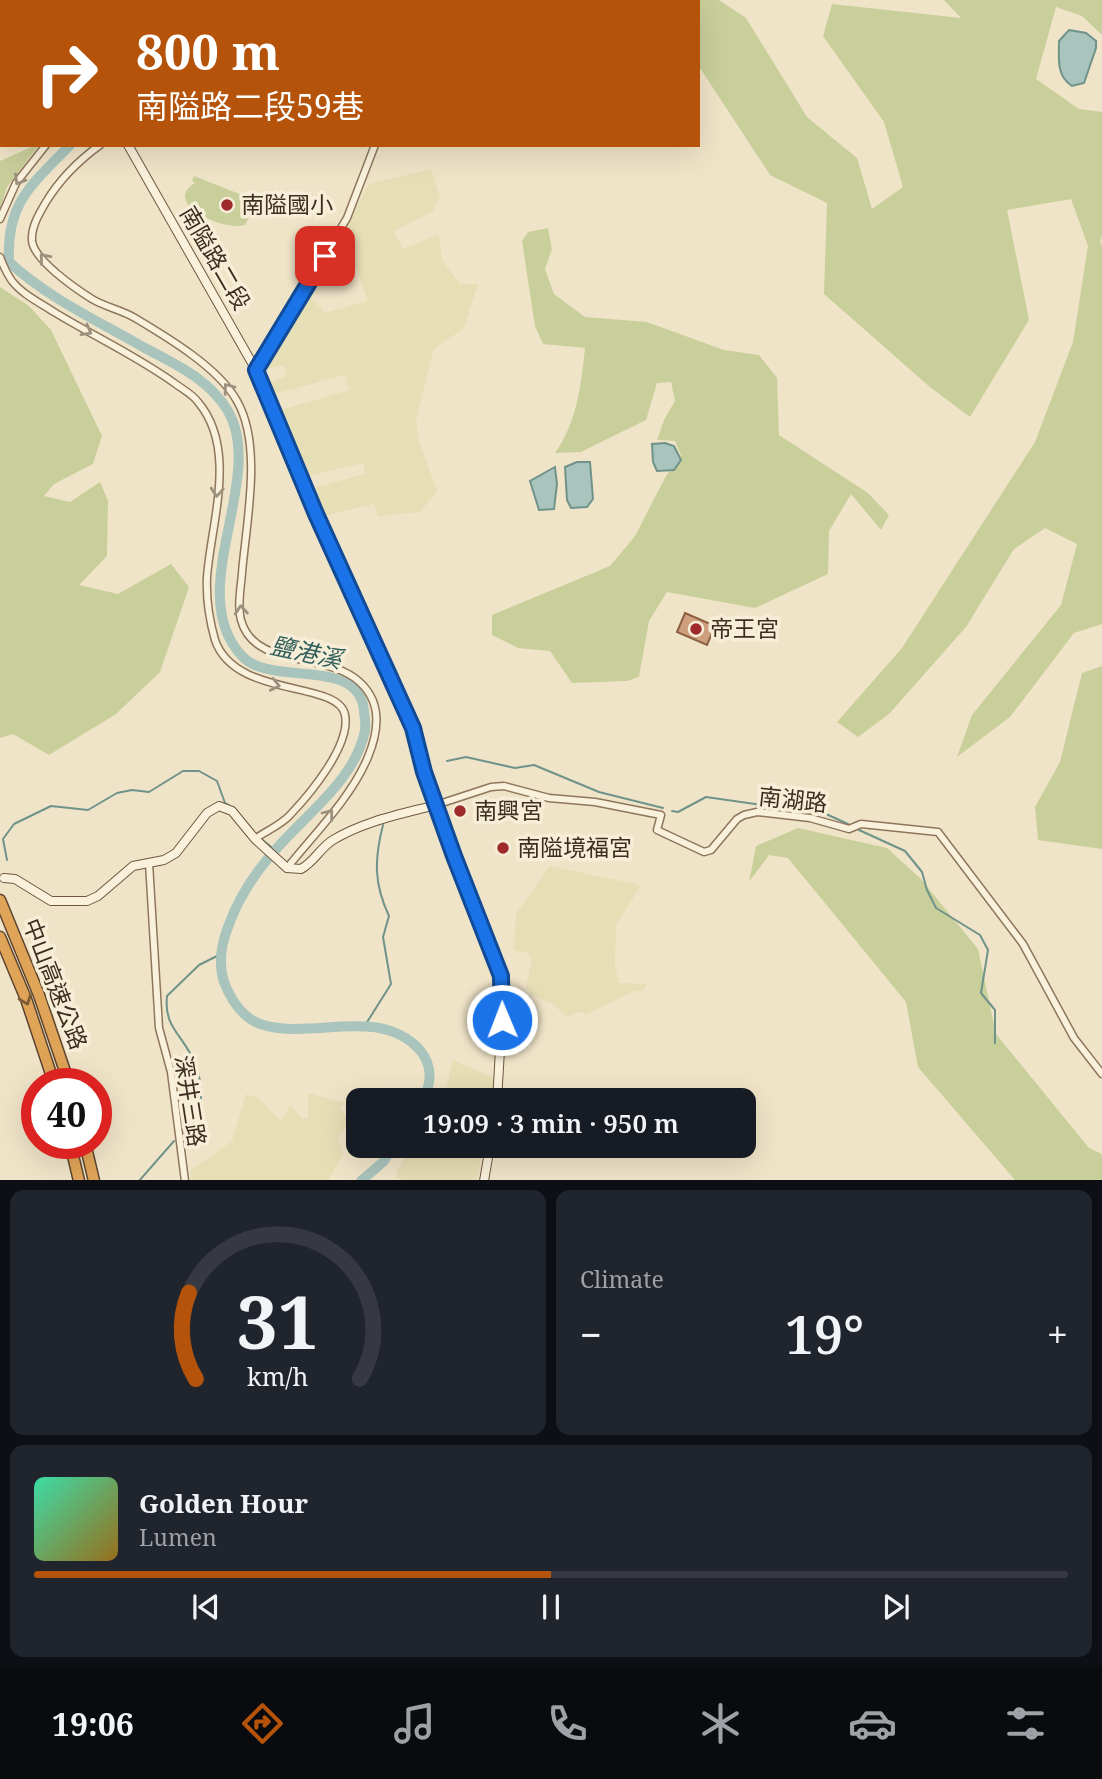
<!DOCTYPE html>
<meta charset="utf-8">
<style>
:root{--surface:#171b24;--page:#20242c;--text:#f1f3f6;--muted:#9ea1a6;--line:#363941;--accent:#b45309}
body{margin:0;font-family:"Noto Serif","Noto Sans TC",serif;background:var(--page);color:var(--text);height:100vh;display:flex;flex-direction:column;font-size:26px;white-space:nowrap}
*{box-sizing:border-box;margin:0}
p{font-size:23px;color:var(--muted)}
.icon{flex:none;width:38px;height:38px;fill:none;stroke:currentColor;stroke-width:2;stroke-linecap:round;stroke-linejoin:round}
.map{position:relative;height:1180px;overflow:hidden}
.details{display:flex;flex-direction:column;gap:10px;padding:10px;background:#0d0f14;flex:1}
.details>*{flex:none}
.hud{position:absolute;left:0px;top:0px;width:700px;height:147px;box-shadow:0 7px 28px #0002;background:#b45309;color:#fff;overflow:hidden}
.speed{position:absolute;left:21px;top:1068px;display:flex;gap:14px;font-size:35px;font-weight:700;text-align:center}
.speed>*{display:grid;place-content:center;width:91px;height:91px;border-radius:50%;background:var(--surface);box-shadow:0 7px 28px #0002;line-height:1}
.speed .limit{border:10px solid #d22;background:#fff;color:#111}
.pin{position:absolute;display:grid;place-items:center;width:60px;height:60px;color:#fff;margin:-30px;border-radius:14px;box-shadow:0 4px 10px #0006}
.me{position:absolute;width:77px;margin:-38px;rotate:359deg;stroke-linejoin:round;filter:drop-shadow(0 0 5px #0008)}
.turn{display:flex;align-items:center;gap:24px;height:147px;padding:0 21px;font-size:32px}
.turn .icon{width:91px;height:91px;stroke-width:2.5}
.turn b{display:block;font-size:49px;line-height:60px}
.big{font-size:52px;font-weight:600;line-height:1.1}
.details .card{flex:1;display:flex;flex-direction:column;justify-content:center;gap:10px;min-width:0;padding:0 24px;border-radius:14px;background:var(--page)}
.details .dial{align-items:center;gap:0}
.dial svg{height:182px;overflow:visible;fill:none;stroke:var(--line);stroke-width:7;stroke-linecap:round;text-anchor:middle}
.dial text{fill:var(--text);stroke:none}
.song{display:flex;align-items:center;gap:21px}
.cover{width:84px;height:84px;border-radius:10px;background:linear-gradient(135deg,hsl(160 70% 55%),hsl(40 70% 35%))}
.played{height:7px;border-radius:4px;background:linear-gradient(90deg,var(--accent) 50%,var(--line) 50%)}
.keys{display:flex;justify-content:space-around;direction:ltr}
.heat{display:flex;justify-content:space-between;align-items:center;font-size:38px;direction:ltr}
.details .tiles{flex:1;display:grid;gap:10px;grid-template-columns:1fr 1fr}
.card:last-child{grid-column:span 2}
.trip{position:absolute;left:346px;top:1088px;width:410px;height:70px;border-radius:14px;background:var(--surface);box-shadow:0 7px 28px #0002;font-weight:600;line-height:70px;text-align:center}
.tabs{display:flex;height:112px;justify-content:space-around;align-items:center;background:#090b0e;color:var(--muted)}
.tabs .icon{width:49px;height:49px}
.tabs .current{color:var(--accent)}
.tabs b{font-size:32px;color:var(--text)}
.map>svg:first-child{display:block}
.farmland{fill:#e6deb5}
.green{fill:#c9cf9b}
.water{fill:#a9c4bc;stroke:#6f938a;stroke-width:2}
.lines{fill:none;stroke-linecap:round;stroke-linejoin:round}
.stream{stroke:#6f938a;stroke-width:2}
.river{stroke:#a9c4bc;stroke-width:10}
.building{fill:#cf9f7d;stroke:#8d5f41;stroke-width:2}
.street-casing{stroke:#8d765c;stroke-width:9}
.secondary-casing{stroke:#6f573f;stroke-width:10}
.highway-casing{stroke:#5b4430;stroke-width:13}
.street{stroke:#faf1dc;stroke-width:6}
.secondary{stroke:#faf1dc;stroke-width:8}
.highway{stroke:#e0a458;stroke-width:10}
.oneway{stroke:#9c907e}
.oneway2{stroke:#7e5d36}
.route-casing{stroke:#114b97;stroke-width:18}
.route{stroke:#1a73e8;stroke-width:12}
.poi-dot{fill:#9e2a2b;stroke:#f7eed8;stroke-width:2.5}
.labels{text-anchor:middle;stroke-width:7;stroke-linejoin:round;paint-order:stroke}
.poi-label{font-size:23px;fill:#3d2e20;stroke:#f7eed8;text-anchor:start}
.street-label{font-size:23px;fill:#3d2e20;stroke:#f7eed8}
.water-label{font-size:24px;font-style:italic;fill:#2f5d5a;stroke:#f7eed8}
</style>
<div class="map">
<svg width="1102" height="1181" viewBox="0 0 1102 1181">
<rect width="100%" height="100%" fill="#f0e4c8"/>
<g class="farmland">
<polygon points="431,169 440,198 432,212 394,231 403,249 439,234 442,260 460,284 478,284 464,328 434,349 416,421 419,441 437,491 420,512 378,516 374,504 324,516 314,488 365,474 363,463 309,476 281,410 349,390 345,375 274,394 268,382 286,376 284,365 265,369 309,295 325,313 368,301 354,262 322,272 369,184"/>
<polygon points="550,866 636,884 640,887 616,925 615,966 619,983 647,984 643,991 634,991 587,1014 578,1012 567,1017 554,1005 531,994 526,987 532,960 527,952 514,951 516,914"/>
<polygon points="453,1060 495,1079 491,1101 443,1101"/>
<polygon points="308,1093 345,1103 339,1108 350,1121 338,1138 344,1154 328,1180 191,1180 190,1171 232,1141 246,1094 259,1098 280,1121 290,1106 303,1119 308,1118"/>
<polygon points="413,1146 483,1146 477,1180 405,1181 397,1178 396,1172"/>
</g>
<g class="green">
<polygon points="591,0 719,0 746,18 807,117 857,158 872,209 903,187 884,122 823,36 832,4 961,18 944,0 1102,0 1102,35 1082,16 1056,7 1036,79 1079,109 1102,112 1102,236 1100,242 1102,245 1102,624 1074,633 1010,717 957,757 972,715 1061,605 1077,544 1045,528 1014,549 966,627 889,714 858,737 837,722 902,648 1035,442 1073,342 1088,246 1071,199 1007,210 1029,320 970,417 931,388 824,294 827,203 770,175 698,65 698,2"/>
<polygon points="36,145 39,145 7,187 0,210 0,161"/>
<path d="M194 176 257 201 255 206 250 205 251 213 245 225C226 232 160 204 195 183L192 181Z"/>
<path d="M548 228 552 249 545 269 554 294 585 317 647 322 724 350 759 355 777 378 779 435 868 493 889 515 881 530 851 494 829 531 828 574 755 608 667 592 649 621 639 677 627 681 572 683 550 651 518 648 492 635V615L610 566 635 536 666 476 681 456 675 441 657 440 664 420 675 401 671 382 657 383 646 420 581 452 555 453C577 422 581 386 585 348L543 344 535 326 522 241 528 232Z"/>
<polygon points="0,287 29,306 51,330 102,436 93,464 54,484 44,496 70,502 100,482 108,501 107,556 79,585 118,594 171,564 189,587 160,672 116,714 49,755 13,734 0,738"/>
<polygon points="1102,666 1102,849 1038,840 1035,807 1060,762 1082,673"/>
<polygon points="798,828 887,848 920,878 978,949 996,1034 1089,1148 1102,1154 1102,1180 1015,1180 918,1067 906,1002 788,858 769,855 749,882 756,846"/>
</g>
<g class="water">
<path d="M1069 30 1086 33 1096 41V48L1084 83 1072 86C1056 76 1059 58 1059 41Z"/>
<polygon points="665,443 674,446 681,460 674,470 657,471 653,462 652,444"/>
<polygon points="577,462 590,462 593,499 587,507 571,508 567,500 565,467"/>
<polygon points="555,467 557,484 554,509 539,510 530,481"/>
</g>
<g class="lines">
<g class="stream">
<polyline points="66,2 67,0"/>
<polyline points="0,82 2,80"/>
<polyline points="447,761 466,757 515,768 534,765 599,792 663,808"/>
<polyline points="672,811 678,812 706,797 826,814 848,824"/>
<polyline points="859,830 905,851 922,872 927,890 936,908 980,935 988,950 981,993 995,1010 995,1043"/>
<polyline points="260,838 275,850"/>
<polyline points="7,860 3,839 14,824 51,806 88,810 117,793 132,790 149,792 183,771 199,771 217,781 225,803 230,806"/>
<path d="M364 1027 391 984 383 937 389 916C374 884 374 860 383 825"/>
<path d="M183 1135C206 1115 205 1081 191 1055 179 1032 164 1025 167 996L199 965 221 954"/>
<polyline points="139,1181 174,1141"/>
</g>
<g class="river">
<polyline points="299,2 299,0"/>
<path d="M70 145C32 185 6 202 9 262 48 298 98 321 143 347 175 364 209 379 228 411 267 479 182 592 242 656 271 688 361 655 364 712 365 718 366 725 365 731 355 779 309 812 278 847 256 871 239 896 228 927 221 945 218 963 224 982 231 1000 242 1017 260 1024 312 1041 377 1005 419 1049 433 1065 432 1082 423 1101"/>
<polyline points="361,1181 383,1162 393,1146"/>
</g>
</g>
<polygon class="building" points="685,613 715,626 707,645 677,632"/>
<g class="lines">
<g class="street-casing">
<g id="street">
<polyline points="417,0 417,2"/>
<polyline points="271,2 271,0"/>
<polyline points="310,2 311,0"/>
<path d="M100 145C78 161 60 179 46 202 39 214 31 227 32 241 34 260 76 289 92 299 105 307 122 310 135 318 167 337 219 368 237 401 263 446 246 523 242 573 241 587 237 606 241 620 256 677 349 643 373 701 380 719 375 740 368 757 351 798 314 834 287 868"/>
<polyline points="0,219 16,183 46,145"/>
<path d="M0 257C3 265 7 274 12 281 22 294 40 303 54 312 95 337 139 357 177 385 184 390 193 395 198 402 238 449 211 523 207 577 206 599 209 619 215 640 235 699 339 680 345 715 351 745 310 794 290 815 281 825 266 831 255 839"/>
<polyline points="256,370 347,218 375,145"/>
<polyline points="436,805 491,787 504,786 549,798 595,802 661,815 657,830 704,852 711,850 737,819 744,815 757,812 810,818 849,829 861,824 938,832 1023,944 1074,1038 1102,1074"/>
<polyline points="149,863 159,1028 171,1072 185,1181"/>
</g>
</g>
<g class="secondary-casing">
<g id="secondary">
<polyline points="122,0 123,2"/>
<polyline points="128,145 256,370 316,514 381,661 408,712 424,772 454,856 501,976 503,999 497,1101"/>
<path d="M4 878 15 879 51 901H87L98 896 133 866 164 860 176 853 207 813 219 806 232 811 255 839 287 868 301 869C314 862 321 847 333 840 364 821 402 814 436 805"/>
<polyline points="484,1181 490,1146"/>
</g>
</g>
<g class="highway-casing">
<g id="highway">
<polyline points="0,900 39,995 69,1083"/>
<polyline points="0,937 26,999 54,1083"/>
<polyline points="70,1143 79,1181"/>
<polyline points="85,1143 94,1181"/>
</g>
</g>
<use href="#street" class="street"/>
<use href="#secondary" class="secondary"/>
<use href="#highway" class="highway"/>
</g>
<defs><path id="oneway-chevron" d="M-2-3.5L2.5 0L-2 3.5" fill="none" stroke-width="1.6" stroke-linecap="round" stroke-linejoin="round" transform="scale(1.75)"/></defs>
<g class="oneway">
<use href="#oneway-chevron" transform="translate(19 180) rotate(121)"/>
<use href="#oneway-chevron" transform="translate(44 258) rotate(-131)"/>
<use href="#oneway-chevron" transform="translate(87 331) rotate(29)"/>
<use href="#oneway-chevron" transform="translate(228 388) rotate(-127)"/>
<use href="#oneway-chevron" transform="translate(217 492) rotate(94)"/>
<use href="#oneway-chevron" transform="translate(241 610) rotate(-95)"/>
<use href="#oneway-chevron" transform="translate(275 685) rotate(12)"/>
<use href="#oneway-chevron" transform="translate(329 814) rotate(-52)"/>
</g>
<use class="oneway2" href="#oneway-chevron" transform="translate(26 1000) rotate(69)"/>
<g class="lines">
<g class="route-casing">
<polyline id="route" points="325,256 256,370 316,514 413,728 424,772 454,856 501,976 502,1020"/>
</g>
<use href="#route" class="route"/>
</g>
<g class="poi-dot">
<circle cx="227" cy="205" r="7"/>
<circle cx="696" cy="629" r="7"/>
<circle cx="460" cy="811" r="7"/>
<circle cx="503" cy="848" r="7"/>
</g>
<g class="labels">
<g class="poi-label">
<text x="241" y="213">南隘國小</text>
<text x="710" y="637">帝王宮</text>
<text x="474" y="819">南興宮</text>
<text x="517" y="856">南隘境福宮</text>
</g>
<g class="street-label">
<text transform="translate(215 258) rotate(60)" y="8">南隘路二段</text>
<text transform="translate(793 800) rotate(6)" y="8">南湖路</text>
<text transform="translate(55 984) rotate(69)" y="8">中山高速公路</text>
<text transform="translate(190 1101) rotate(81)" y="8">深井三路</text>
</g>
<g class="water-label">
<text transform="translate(306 653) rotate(12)" y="8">鹽港溪</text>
</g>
</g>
</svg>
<div class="speed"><div class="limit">40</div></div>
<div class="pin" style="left:325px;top:256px;background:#d93025"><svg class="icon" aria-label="arrive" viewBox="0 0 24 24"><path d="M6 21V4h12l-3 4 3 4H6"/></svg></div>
<svg class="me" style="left:502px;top:1020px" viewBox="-20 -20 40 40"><circle r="17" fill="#1a73e8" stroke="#fff" stroke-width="3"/><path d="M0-11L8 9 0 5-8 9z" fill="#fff"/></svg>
<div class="trip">19:09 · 3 min · 950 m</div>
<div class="hud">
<div class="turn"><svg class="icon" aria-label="right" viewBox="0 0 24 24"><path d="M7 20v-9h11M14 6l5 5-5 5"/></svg><div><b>800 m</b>南隘路二段59巷</div></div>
</div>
</div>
<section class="details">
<div class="tiles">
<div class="card dial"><svg viewBox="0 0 100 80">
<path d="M14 69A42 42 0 1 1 86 69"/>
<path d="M14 69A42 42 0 0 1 11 31" stroke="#b45309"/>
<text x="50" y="56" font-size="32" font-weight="700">31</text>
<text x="50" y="72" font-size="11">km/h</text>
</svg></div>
<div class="card"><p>Climate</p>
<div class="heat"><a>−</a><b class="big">19°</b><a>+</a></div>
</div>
<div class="card">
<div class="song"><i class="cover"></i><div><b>Golden Hour</b><p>Lumen</p></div></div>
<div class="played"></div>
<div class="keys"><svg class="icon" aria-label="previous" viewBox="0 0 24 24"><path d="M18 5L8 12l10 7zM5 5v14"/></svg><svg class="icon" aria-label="pause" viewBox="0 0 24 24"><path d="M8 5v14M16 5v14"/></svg><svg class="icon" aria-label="next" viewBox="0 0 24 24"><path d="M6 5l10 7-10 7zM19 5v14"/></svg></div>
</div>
</div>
</section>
<nav class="tabs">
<b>19:06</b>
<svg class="icon current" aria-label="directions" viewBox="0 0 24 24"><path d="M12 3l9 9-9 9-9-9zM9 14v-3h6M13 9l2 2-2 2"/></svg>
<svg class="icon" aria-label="music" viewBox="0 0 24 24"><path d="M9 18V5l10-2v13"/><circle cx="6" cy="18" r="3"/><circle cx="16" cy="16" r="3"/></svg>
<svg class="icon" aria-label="phone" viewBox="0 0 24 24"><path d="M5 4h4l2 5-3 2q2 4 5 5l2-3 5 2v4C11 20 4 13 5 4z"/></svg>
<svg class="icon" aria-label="climate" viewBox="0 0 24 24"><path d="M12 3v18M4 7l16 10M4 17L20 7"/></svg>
<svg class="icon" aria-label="car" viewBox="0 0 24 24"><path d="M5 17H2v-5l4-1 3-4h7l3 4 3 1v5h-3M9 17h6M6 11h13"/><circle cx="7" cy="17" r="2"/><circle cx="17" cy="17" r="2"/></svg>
<svg class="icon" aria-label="filters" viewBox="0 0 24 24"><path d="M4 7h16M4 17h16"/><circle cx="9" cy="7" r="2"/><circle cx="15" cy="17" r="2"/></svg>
</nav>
